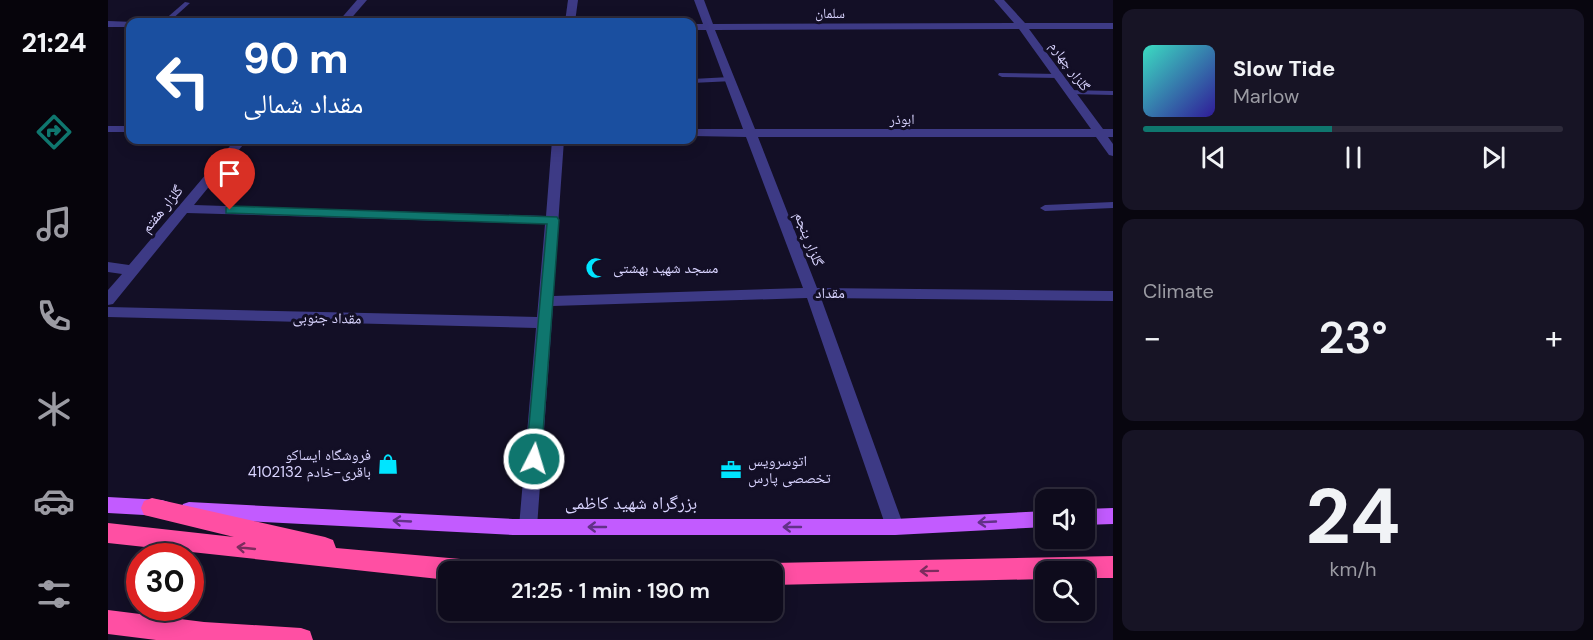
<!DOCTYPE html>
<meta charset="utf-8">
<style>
:root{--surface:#0e0b1c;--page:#171425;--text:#f1f3f6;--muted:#9b9ba3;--line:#2e2b3b;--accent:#0f766e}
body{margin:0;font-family:"DM Sans","Noto Naskh Arabic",sans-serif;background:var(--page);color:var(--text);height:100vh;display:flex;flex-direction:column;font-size:22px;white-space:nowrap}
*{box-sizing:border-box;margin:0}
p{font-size:20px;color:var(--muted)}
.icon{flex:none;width:33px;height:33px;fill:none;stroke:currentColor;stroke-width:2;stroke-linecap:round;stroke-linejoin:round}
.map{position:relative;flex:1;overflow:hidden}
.details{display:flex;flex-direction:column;gap:9px;padding:9px;background:#08060f;width:480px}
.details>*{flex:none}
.hud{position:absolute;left:18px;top:18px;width:570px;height:126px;border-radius:12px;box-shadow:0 3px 15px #0003,0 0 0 2px var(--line);background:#1a4fa0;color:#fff;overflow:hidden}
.tools{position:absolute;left:927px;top:489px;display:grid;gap:12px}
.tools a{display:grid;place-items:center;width:60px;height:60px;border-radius:12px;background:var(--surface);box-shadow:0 3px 15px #0003,0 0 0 2px var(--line);font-size:30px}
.speed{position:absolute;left:18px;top:543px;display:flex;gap:12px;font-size:30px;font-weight:700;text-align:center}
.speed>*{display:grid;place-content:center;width:78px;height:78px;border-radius:50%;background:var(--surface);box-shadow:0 3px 15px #0003,0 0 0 2px var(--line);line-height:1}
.speed .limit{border:9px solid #d22;background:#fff;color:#111}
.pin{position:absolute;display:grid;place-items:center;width:51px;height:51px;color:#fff;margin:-62px -26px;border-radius:50% 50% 50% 0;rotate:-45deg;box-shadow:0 0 6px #0007}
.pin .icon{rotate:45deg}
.me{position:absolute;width:66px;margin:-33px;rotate:5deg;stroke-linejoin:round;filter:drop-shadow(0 0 4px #0008)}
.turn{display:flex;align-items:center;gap:21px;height:126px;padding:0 18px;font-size:27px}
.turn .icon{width:78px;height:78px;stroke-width:2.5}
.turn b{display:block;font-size:42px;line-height:51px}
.big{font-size:45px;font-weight:600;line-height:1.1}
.details .tile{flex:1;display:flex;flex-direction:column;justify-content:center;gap:9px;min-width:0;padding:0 21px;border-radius:12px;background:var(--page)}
.details .dial{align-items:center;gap:0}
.dial b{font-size:78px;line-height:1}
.song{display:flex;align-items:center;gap:18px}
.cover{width:72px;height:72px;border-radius:9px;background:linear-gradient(135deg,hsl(170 70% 55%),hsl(250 70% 35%))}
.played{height:6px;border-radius:3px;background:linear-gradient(90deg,var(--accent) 45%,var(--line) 45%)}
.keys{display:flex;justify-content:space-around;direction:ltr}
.heat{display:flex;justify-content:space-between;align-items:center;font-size:33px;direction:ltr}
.trip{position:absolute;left:330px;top:561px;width:345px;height:60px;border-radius:12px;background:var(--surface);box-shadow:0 3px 15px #0003,0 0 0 2px var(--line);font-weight:600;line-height:60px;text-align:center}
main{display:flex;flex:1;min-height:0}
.menu{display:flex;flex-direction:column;width:108px;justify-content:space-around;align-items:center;background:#06040b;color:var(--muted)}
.menu .icon{width:42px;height:42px}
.menu .on{color:var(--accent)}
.menu b{font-size:27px;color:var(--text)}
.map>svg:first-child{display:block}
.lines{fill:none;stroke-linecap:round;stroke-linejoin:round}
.lane{fill:#3d3a85;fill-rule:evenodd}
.street{fill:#3d3a85;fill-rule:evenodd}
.primary{fill:#c25bff;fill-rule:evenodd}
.highway{fill:#ff4fa3;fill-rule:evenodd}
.oneway{stroke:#623188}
.oneway2{stroke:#7d2c5e}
.route{fill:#0f766e;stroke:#0a4d48;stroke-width:1.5}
.labels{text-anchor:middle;stroke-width:6;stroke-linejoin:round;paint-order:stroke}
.far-street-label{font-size:14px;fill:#d9d4ff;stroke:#130f26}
.street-label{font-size:15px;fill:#d9d4ff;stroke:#130f26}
.poi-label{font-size:15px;fill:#d9d4ff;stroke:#130f26;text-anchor:start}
.near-street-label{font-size:18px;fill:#d9d4ff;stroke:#130f26}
</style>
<main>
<nav class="menu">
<b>21:24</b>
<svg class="icon on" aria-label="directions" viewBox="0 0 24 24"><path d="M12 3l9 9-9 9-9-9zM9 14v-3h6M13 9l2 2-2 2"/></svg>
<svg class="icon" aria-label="music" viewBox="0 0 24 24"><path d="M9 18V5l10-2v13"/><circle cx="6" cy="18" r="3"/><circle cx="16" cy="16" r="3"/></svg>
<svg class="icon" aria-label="phone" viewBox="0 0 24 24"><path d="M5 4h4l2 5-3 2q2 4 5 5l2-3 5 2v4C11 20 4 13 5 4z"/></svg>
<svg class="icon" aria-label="climate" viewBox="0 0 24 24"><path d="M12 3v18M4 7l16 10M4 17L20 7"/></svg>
<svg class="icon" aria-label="car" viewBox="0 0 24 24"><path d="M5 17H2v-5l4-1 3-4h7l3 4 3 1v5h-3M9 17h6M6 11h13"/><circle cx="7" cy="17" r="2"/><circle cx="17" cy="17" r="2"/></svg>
<svg class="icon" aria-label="filters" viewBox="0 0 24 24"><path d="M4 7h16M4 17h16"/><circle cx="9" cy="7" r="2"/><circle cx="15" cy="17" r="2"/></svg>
</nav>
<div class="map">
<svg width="1005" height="640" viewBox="0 0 1005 640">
<rect width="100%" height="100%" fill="#130f26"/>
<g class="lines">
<g class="lane">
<polygon points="77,2 82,3 61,22 54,22"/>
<polygon points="891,73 950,74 954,76 950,78 894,77 890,75"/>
<polygon points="622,77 626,79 625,81 584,83 584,79"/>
<polygon points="959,90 1005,91 1005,95 962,94 959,94"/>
<polygon points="1005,202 1005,208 937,211 932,208 937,205"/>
</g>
<g class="street">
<polygon points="249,0 259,0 240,22 230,22"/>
<polygon points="460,0 470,0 467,22 457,22"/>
<path d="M586 0H596L605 24 906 23 886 0H896L917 23H1005V29H921L995 129H1005V137H1000L1005 144V156L1001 155 988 137H650L709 288 1005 291V301L713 298 796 527 794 533 787 535 780 533 778 527 699 298 445 306 429 527 427 533 420 535 413 533 411 527 428 328 0 317V307L429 317 437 224 79 213 5 304 0 305V290L14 274 0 272V262L21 265 127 140H139L86 205 438 216 444 140H456L445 296 695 288 638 137 584 136V129H635L598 30H584V24H595ZM911 29 983 129H647L607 30Z"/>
<polygon points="0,21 26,22 22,22 22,27 0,27"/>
<rect x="0" y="126" width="22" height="6"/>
</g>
<g class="primary">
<polygon points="0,497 54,500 60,502 63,508 60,514 54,516 0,513"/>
<polygon points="81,502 405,519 787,519 938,511 938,527 787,535 405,535 81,518 75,516 72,510 75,504"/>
<polygon points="1005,508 1005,524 976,525 976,509"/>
</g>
<g class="highway">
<polygon points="44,498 217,537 225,540 228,548 375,561 383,564 386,572 340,572 340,580 0,543 0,523 126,537 36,515 33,508 36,501"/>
<polygon points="1005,556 1005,578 976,578 976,572 938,572 938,579 664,585 664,572 653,572 656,566 664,563"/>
<polygon points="0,610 96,622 193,628 202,631 205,640 48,640 0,634"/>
</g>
</g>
<defs><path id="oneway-shaft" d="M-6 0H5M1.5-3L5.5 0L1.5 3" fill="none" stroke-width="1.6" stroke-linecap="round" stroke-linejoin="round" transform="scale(1.5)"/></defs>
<g class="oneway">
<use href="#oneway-shaft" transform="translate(294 521) rotate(-177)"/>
<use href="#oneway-shaft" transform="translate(879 522) rotate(177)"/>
<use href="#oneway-shaft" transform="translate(489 527) rotate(180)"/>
<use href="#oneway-shaft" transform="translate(684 527) rotate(180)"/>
</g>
<g class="oneway2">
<use href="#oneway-shaft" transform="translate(138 548) rotate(-174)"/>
<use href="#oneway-shaft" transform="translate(821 571) rotate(179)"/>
</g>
<polygon class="route" points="122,206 449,217 451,220 433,459 431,464 426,465 420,464 418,459 439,224 118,213 118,208"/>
<defs>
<g id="mosque-bare" transform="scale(1.62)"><path d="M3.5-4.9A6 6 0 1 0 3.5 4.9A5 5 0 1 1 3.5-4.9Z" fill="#00e5ff" stroke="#130f26" stroke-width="2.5" paint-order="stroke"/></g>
<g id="shop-bare" transform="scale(1.62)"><path d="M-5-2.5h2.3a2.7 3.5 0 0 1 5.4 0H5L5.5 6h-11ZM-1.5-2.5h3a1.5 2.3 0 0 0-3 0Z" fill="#00e5ff" stroke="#130f26" stroke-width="2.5" paint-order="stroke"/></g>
<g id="office-bare" transform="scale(1.62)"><path d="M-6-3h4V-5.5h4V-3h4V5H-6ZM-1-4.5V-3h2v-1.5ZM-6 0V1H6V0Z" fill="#00e5ff" stroke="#130f26" stroke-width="2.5" paint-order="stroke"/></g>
</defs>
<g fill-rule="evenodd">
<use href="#mosque-bare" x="488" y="268"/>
<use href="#shop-bare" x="280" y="464"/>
<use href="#office-bare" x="623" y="470"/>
</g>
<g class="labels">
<g class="far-street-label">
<text x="722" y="18">سلمان</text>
<text transform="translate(962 66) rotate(54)" y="5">گلزار چهارم</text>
<text x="794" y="124">ابوذر</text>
</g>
<g class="street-label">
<text transform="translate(54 209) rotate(-50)" y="5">گلزار هفتم</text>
<text transform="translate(701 239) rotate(69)" y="5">گلزار پنجم</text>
<text x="722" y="298">مقداد</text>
<text transform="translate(219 318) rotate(1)" y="5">مقداد جنوبی</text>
</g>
<g class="poi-label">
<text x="505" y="273">مسجد شهید بهشتی</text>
<text x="263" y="460" text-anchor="end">فروشگاه ایساکو<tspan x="263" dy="17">باقری-خادم 4102132</tspan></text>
<text x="640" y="466">اتوسرویس<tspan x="640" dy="17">تخصصی پارس</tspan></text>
</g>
<g class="near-street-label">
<text x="523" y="509">بزرگراه شهید کاظمی</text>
</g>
</g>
</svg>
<div class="tools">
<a><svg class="icon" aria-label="sound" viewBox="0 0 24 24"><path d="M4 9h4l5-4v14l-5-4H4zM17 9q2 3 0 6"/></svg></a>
<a><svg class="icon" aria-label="search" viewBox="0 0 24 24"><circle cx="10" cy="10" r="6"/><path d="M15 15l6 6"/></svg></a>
</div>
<div class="speed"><div class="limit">30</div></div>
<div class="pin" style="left:122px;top:210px;background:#d93025"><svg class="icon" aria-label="arrive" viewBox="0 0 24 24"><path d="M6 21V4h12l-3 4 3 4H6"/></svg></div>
<svg class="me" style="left:426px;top:459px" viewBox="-20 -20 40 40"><circle r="17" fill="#0f766e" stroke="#fff" stroke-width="3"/><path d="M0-11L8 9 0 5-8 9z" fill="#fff"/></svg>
<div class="trip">21:25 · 1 min · 190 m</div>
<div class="hud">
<div class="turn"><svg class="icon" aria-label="left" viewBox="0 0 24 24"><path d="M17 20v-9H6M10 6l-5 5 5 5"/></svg><div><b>90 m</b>مقداد شمالی</div></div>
</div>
</div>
<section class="details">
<div class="tile">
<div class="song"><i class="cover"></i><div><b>Slow Tide</b><p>Marlow</p></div></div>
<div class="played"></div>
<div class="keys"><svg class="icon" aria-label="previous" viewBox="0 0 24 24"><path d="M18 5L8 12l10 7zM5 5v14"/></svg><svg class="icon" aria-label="pause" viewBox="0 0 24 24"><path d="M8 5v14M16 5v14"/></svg><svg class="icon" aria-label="next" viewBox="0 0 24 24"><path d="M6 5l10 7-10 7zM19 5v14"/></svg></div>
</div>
<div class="tile"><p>Climate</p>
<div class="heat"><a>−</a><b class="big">23°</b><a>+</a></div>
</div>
<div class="tile dial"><b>24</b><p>km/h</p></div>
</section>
</main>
